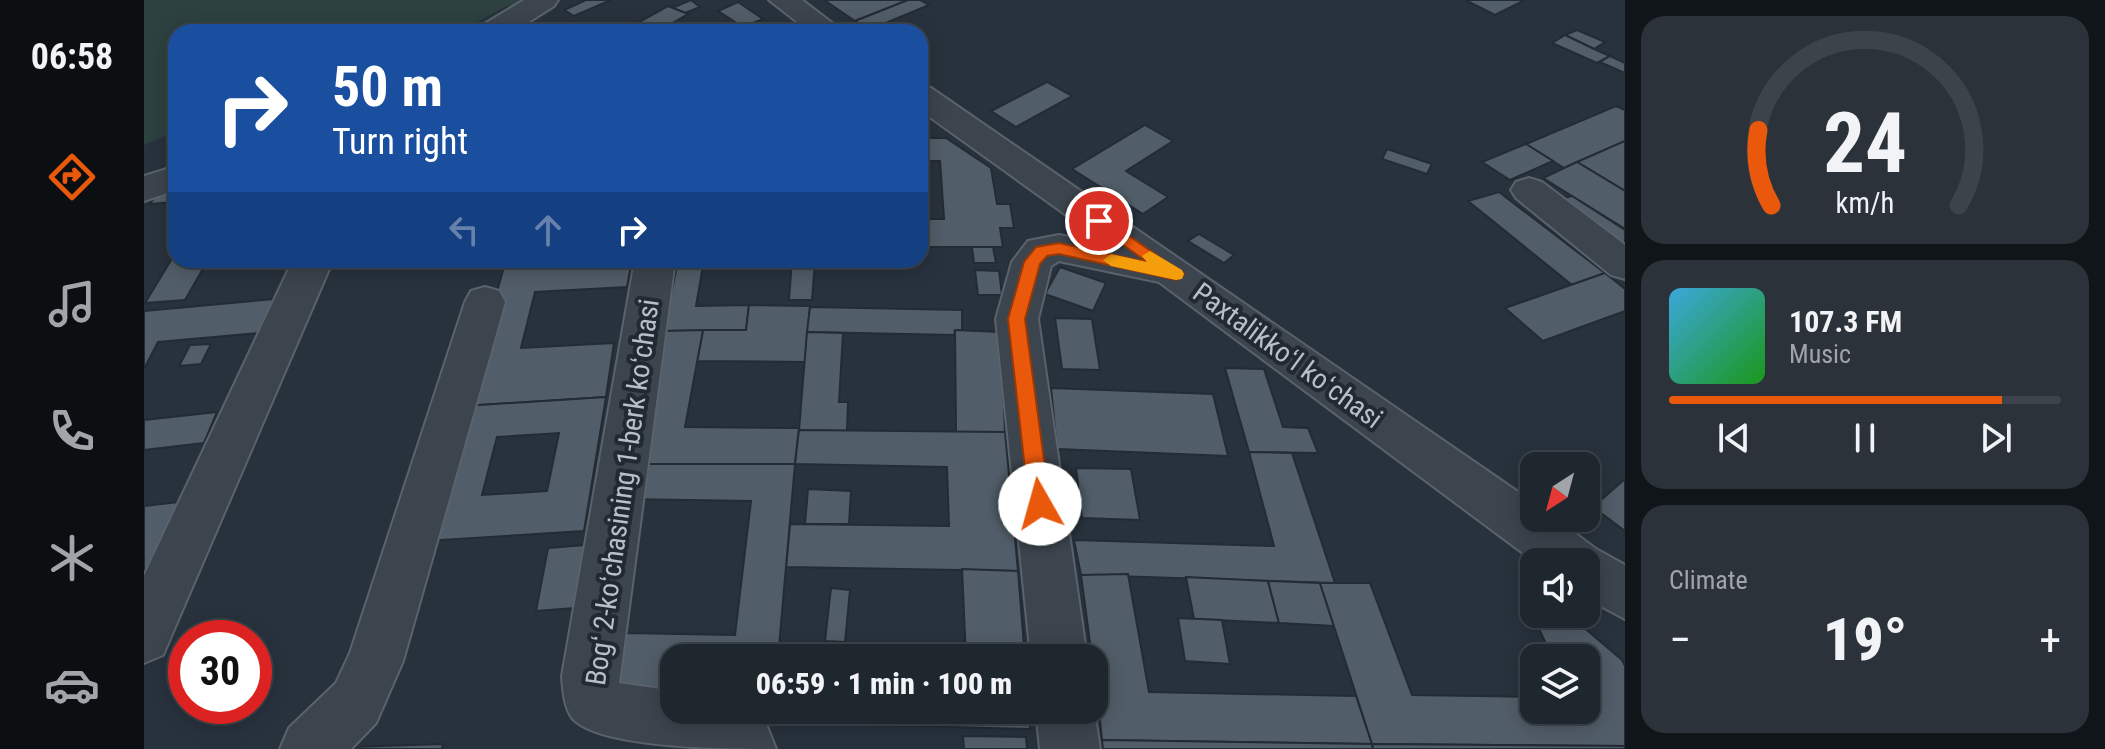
<!DOCTYPE html>
<meta charset="utf-8">
<style>
:root{--surface:#1e262e;--page:#2b323a;--text:#f1f3f6;--muted:#a1a5aa;--line:#3c434a;--accent:#ea580c}
body{margin:0;font-family:"Roboto Condensed",sans-serif;background:var(--page);color:var(--text);height:100vh;display:flex;flex-direction:column;font-size:30px;white-space:nowrap}
*{box-sizing:border-box;margin:0}
p{font-size:26px;color:var(--muted)}
.icon{flex:none;width:44px;height:44px;fill:none;stroke:currentColor;stroke-width:2;stroke-linecap:round;stroke-linejoin:round}
.map{position:relative;flex:1;overflow:hidden}
.side{display:flex;flex-direction:column;gap:16px;padding:16px;background:#101519;width:480px}
.side>*{flex:none}
.top-card{position:absolute;left:24px;top:24px;width:760px;height:244px;border-radius:24px;box-shadow:0 4px 20px #0003,0 0 0 2px var(--line);background:#1a4fa0;color:#fff;overflow:hidden}
.needle{width:52px;rotate:216deg}
.fabs{position:absolute;left:1376px;top:452px;display:grid;gap:16px}
.fabs a{display:grid;place-items:center;width:80px;height:80px;border-radius:16px;background:var(--surface);box-shadow:0 4px 20px #0003,0 0 0 2px var(--line);font-size:40px}
.speed{position:absolute;left:24px;top:620px;display:flex;gap:16px;font-size:40px;font-weight:700;text-align:center}
.speed>*{display:grid;place-content:center;width:104px;height:104px;border-radius:50%;background:var(--surface);box-shadow:0 4px 20px #0003,0 0 0 2px var(--line);line-height:1}
.speed .limit{border:12px solid #d22;background:#fff;color:#111}
.pin{position:absolute;display:grid;place-items:center;width:68px;height:68px;color:#fff;margin:-34px;border:4px solid #fff;border-radius:50%;box-shadow:0 2px 8px #0007}
.me{position:absolute;width:88px;margin:-44px;rotate:353deg;stroke-linejoin:round;filter:drop-shadow(0 0 6px #0008)}
.turn{display:flex;align-items:center;gap:28px;height:168px;padding:0 32px;font-size:36px}
.turn .icon{width:104px;height:104px;stroke-width:2.5}
.turn b{display:block;font-size:56px;line-height:68px}
.lanes{display:flex;align-items:center;height:76px;padding:0 32px;background:#0003;justify-content:center;gap:40px;direction:ltr}
.lanes .off{opacity:.35}
.big{font-size:60px;font-weight:800;line-height:1.1}
.side .tile{flex:1;display:flex;flex-direction:column;justify-content:center;gap:12px;min-width:0;padding:0 28px;border-radius:24px;background:var(--page)}
.side .dial{align-items:center;gap:0}
.dial svg{height:208px;overflow:visible;fill:none;stroke:var(--line);stroke-width:7;stroke-linecap:round;text-anchor:middle}
.dial text{fill:var(--text);stroke:none}
.song{display:flex;align-items:center;gap:24px}
.cover{width:96px;height:96px;border-radius:12px;background:linear-gradient(135deg,hsl(200 70% 55%),hsl(120 70% 35%))}
.played{height:8px;border-radius:4px;background:linear-gradient(90deg,var(--accent) 85%,var(--line) 85%)}
.keys{display:flex;justify-content:space-around;direction:ltr}
.heat{display:flex;justify-content:space-between;align-items:center;font-size:44px;direction:ltr}
.trip{position:absolute;left:516px;top:644px;width:448px;height:80px;border-radius:24px;background:var(--surface);box-shadow:0 4px 20px #0003,0 0 0 2px var(--line);font-weight:800;line-height:80px;text-align:center}
main{display:flex;flex:1;min-height:0}
.tabs{display:flex;flex-direction:column;width:144px;justify-content:space-around;align-items:center;background:#0c0f12;color:var(--muted)}
.tabs .icon{width:56px;height:56px}
.tabs .on{color:var(--accent)}
.tabs b{font-size:36px;color:var(--text)}
.map>svg:first-child{display:block}
.green{fill:#2d4141}
.building{fill:#515d68;stroke:#232b35;stroke-width:2;fill-rule:evenodd}
.lines{fill:none;stroke-linecap:round;stroke-linejoin:round}
.minor-casing{stroke:#5a626b;stroke-width:4}
.minor{fill:#3c444e;fill-rule:evenodd}
.route{fill:#ea580c;stroke:#983908;stroke-width:2}
.slow{fill:#f59e0b}
.labels{text-anchor:middle;stroke-width:8;stroke-linejoin:round;paint-order:stroke}
.street-label{font-size:28px;fill:#b8bfc8;stroke:#212933}
</style>
<main>
<nav class="tabs">
<b>06:58</b>
<svg class="icon on" aria-label="directions" viewBox="0 0 24 24"><path d="M12 3l9 9-9 9-9-9zM9 14v-3h6M13 9l2 2-2 2"/></svg>
<svg class="icon" aria-label="music" viewBox="0 0 24 24"><path d="M9 18V5l10-2v13"/><circle cx="6" cy="18" r="3"/><circle cx="16" cy="16" r="3"/></svg>
<svg class="icon" aria-label="phone" viewBox="0 0 24 24"><path d="M5 4h4l2 5-3 2q2 4 5 5l2-3 5 2v4C11 20 4 13 5 4z"/></svg>
<svg class="icon" aria-label="climate" viewBox="0 0 24 24"><path d="M12 3v18M4 7l16 10M4 17L20 7"/></svg>
<svg class="icon" aria-label="car" viewBox="0 0 24 24"><path d="M5 17H2v-5l4-1 3-4h7l3 4 3 1v5h-3M9 17h6M6 11h13"/><circle cx="7" cy="17" r="2"/><circle cx="17" cy="17" r="2"/></svg>
</nav>
<div class="map">
<svg width="1481" height="749" viewBox="0 0 1481 749">
<rect width="100%" height="100%" fill="#28323d"/>
<polygon class="green" points="0,0 381,0 360,7 315,32 32,32 32,131 0,145"/>
<g class="building">
<polygon points="442,0 467,0 430,16 420,10"/>
<polygon points="547,0 556,7 541,13 528,8"/>
<polygon points="680,0 764,0 711,21"/>
<polygon points="764,0 776,0 785,5 725,30 711,21"/>
<polygon points="1381,0 1351,15 1323,1 1324,0"/>
<polygon points="594,2 619,19 599,27 574,11"/>
<polygon points="524,6 544,14 513,32 477,32"/>
<polygon points="1433,30 1461,42 1450,49 1421,35"/>
<polygon points="1421,35 1450,49 1466,56 1453,63 1408,43"/>
<polygon points="1466,56 1481,63 1481,73 1456,62"/>
<polygon points="903,82 928,96 872,127 847,111"/>
<polygon points="1472,106 1481,110 1481,141 1420,168 1382,144"/>
<polygon points="1001,125 1029,141 982,171 1024,197 999,214 928,169"/>
<polygon points="776,138 802,138 847,168 853,204 866,204 870,228 856,228 859,247 776,247 776,219 800,219 796,161 776,161"/>
<polygon points="1481,141 1481,191 1433,162"/>
<polygon points="1382,144 1409,161 1366,180 1338,162"/>
<polygon points="1243,149 1288,164 1283,174 1238,159"/>
<polygon points="1433,162 1481,191 1481,229 1399,178"/>
<polygon points="32,184 30,202 6,204 15,190"/>
<polygon points="1355,192 1461,273 1428,285 1324,201"/>
<polygon points="1428,196 1481,230 1481,248 1417,199"/>
<polygon points="1055,234 1090,255 1080,263 1044,241"/>
<polygon points="828,247 849,247 852,263 830,263"/>
<polygon points="32,252 32,260 64,260 41,300 1,303"/>
<polygon points="342,260 382,260 380,266 339,267"/>
<polygon points="382,260 487,260 380,266"/>
<polygon points="488,260 483,287 391,292 377,348 470,343 462,397 320,406 360,267"/>
<polygon points="534,260 611,260 610,266 559,266 552,306 605,305 602,330 520,331"/>
<polygon points="648,260 671,260 668,300 645,300"/>
<polygon points="916,267 962,283 949,311 901,294"/>
<polygon points="831,270 855,271 858,295 834,295"/>
<polygon points="1461,273 1481,289 1481,311 1399,341 1361,308"/>
<polygon points="130,299 115,333 14,342 0,369 0,311"/>
<polygon points="605,305 666,306 661,362 553,361 559,330 602,330"/>
<polygon points="666,307 818,310 818,330 811,330 810,335 663,332"/>
<polygon points="911,318 948,319 956,370 918,369"/>
<polygon points="559,330 541,427 655,428 651,464 489,464 520,331"/>
<polygon points="811,330 857,332 861,432 812,432"/>
<polygon points="663,332 699,333 695,402 704,402 703,431 655,430"/>
<polygon points="67,344 57,364 35,366 46,345"/>
<polygon points="1081,368 1120,369 1139,427 1164,428 1174,453 1105,452"/>
<polygon points="907,388 1069,394 1084,456 913,449"/>
<path d="M462 397 440 531 281 541 320 406ZM415 433 403 491 338 495 353 437Z"/>
<polygon points="73,412 60,443 0,450 0,420"/>
<polygon points="655,430 861,432 874,571 642,567 646,524 805,526 803,467 651,464"/>
<polygon points="1105,452 1148,453 1191,583 937,575 930,540 1130,546"/>
<polygon points="489,464 651,464 634,658 530,658 530,690 470,689 482,633 591,635 607,501 481,499"/>
<polygon points="932,468 987,469 996,520 938,518"/>
<polygon points="1481,479 1481,531 1449,507"/>
<polygon points="664,489 707,491 705,524 661,524"/>
<polygon points="35,502 0,581 0,506"/>
<polygon points="441,545 431,608 392,611 404,548"/>
<polygon points="818,569 874,571 881,658 822,658"/>
<polygon points="984,574 1005,692 1212,696 1228,744 958,740 950,658 948,658 937,575"/>
<polygon points="1042,577 1124,581 1135,623 1050,619"/>
<polygon points="1124,581 1176,583 1190,626 1135,623"/>
<polygon points="1176,583 1226,583 1268,695 1390,697 1390,710 1442,710 1442,658 1409,658 1376,590 1390,589 1390,614 1424,614 1478,660 1481,666 1481,746 1228,744"/>
<polygon points="687,588 706,590 701,642 681,641"/>
<polygon points="1034,618 1078,620 1086,664 1041,661"/>
<polygon points="655,710 885,710 886,729 654,723"/>
<polygon points="819,736 882,737 883,749 820,749"/>
<polygon points="958,740 1228,744 1229,749 959,749"/>
<polygon points="299,744 298,749 207,749 208,747"/>
<polygon points="1228,744 1481,746 1481,749 1229,749"/>
</g>
<g class="lines">
<g class="minor-casing">
<g id="minor">
<polygon points="380,0 414,0 410,6 369,32 333,32 337,26"/>
<polygon points="625,0 658,0 700,32 666,32"/>
<polygon points="776,85 787,88 1390,503 1390,518 1411,518 1452,549 1481,565 1481,619 1442,598 1442,562 1391,562 1015,282 915,261 907,266 894,319 943,658 887,658 852,319 868,262 884,241 915,235 964,245 776,110"/>
<polygon points="32,166 32,190 0,201 0,176"/>
<polygon points="1385,178 1398,182 1481,245 1481,279 1467,275 1372,198 1367,190 1372,182"/>
<polygon points="149,260 189,260 19,655 0,663 0,576"/>
<path d="M491 260H531L475 683 530 691V710H609L620 719 632 749C587 749 455 749 428 718 420 706 419 690 418 676Z"/>
<polygon points="341,287 355,291 361,302 259,661 232,723 207,749 136,749 145,728 192,683 206,653 321,302 327,291"/>
<polygon points="892,710 950,710 956,749 896,749"/>
</g>
</g>
<use href="#minor" class="minor"/>
</g>
<polygon class="route" points="955,215 1040,274 1032,280 915,254 903,256 896,264 881,319 906,504 903,511 896,513 888,511 885,504 864,319 880,262 892,247 915,243 1003,262 950,224 950,217"/>
<polygon class="slow" points="1006,251 1038,270 1040,274 1038,279 1032,280 967,266 959,260 967,254 1003,262 998,256"/>
<g class="labels">
<g class="street-label">
<text transform="translate(1144 355) rotate(36)" y="10">Paxtalikkoʻl koʻchasi</text>
<text transform="translate(478 492) rotate(-82)" y="10">Bogʻ 2-koʻchasining 1-berk koʻchasi</text>
</g>
</g>
</svg>
<div class="fabs">
<a><svg class="needle" viewBox="-14 -14 28 28"><path d="M0-13l5 13h-10z" fill="#e53935"/><path d="M0 13l5-13h-10z" fill="#a1a5aa"/></svg></a>
<a><svg class="icon" aria-label="sound" viewBox="0 0 24 24"><path d="M4 9h4l5-4v14l-5-4H4zM17 9q2 3 0 6"/></svg></a>
<a><svg class="icon" aria-label="layers" viewBox="0 0 24 24"><path d="M12 4l9 5-9 5-9-5zM3 14l9 5 9-5"/></svg></a>
</div>
<div class="speed"><div class="limit">30</div></div>
<div class="pin" style="left:955px;top:221px;background:#d93025"><svg class="icon" aria-label="arrive" viewBox="0 0 24 24"><path d="M6 21V4h12l-3 4 3 4H6"/></svg></div>
<svg class="me" style="left:896px;top:504px" viewBox="-20 -20 40 40"><circle r="19" fill="#fff"/><path d="M0-13L10 11 0 6-10 11z" fill="#ea580c"/></svg>
<div class="trip">06:59 · 1 min · 100 m</div>
<div class="top-card">
<div class="turn"><svg class="icon" aria-label="right" viewBox="0 0 24 24"><path d="M7 20v-9h11M14 6l5 5-5 5"/></svg><div><b>50 m</b>Turn right</div></div>
<div class="lanes"><svg class="icon off" aria-label="left" viewBox="0 0 24 24"><path d="M17 20v-9H6M10 6l-5 5 5 5"/></svg><svg class="icon off" aria-label="ahead" viewBox="0 0 24 24"><path d="M12 20V5M6 11l6-6 6 6"/></svg><svg class="icon" aria-label="right" viewBox="0 0 24 24"><path d="M7 20v-9h11M14 6l5 5-5 5"/></svg></div>
</div>
</div>
<section class="side">
<div class="tile dial"><svg viewBox="0 0 100 80">
<path d="M14 69A42 42 0 1 1 86 69"/>
<path d="M14 69A42 42 0 0 1 9 40" stroke="#ea580c"/>
<text x="50" y="56" font-size="32" font-weight="700">24</text>
<text x="50" y="72" font-size="11">km/h</text>
</svg></div>
<div class="tile">
<div class="song"><i class="cover"></i><div><b>107.3 FM</b><p>Music</p></div></div>
<div class="played"></div>
<div class="keys"><svg class="icon" aria-label="previous" viewBox="0 0 24 24"><path d="M18 5L8 12l10 7zM5 5v14"/></svg><svg class="icon" aria-label="pause" viewBox="0 0 24 24"><path d="M8 5v14M16 5v14"/></svg><svg class="icon" aria-label="next" viewBox="0 0 24 24"><path d="M6 5l10 7-10 7zM19 5v14"/></svg></div>
</div>
<div class="tile"><p>Climate</p>
<div class="heat"><a>−</a><b class="big">19°</b><a>+</a></div>
</div>
</section>
</main>
